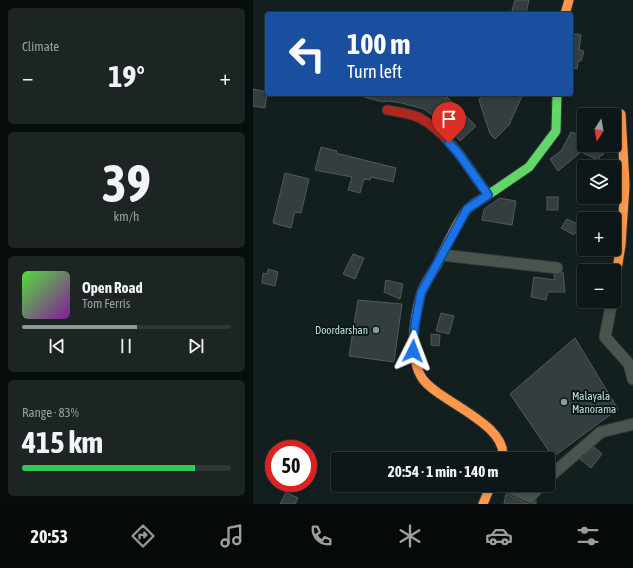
<!DOCTYPE html>
<meta charset="utf-8">
<style>
:root{--surface:#0e1717;--page:#1c2424;--text:#f1f3f6;--muted:#9b9fa1;--line:#2e3636;--accent:#8d9a99}
body{margin:0;font-family:"Asap Condensed",sans-serif;background:var(--page);color:var(--text);height:100vh;display:flex;flex-direction:column;font-size:15px;white-space:nowrap}
*{box-sizing:border-box;margin:0}
p{font-size:13px;color:var(--muted)}
.icon{flex:none;width:22px;height:22px;fill:none;stroke:currentColor;stroke-width:2;stroke-linecap:round;stroke-linejoin:round}
.map{position:relative;flex:1;overflow:hidden}
.panel{display:flex;flex-direction:column;gap:8px;padding:8px;background:#080d0d;width:253px}
.panel>*{flex:none}
.top-card{position:absolute;left:12px;top:12px;width:308px;height:84px;border-radius:4px;box-shadow:0 2px 6px #0003,0 0 0 1px var(--line);background:#1a4fa0;color:#fff;overflow:hidden}
.needle{width:26px;rotate:191deg}
.buttons{position:absolute;left:324px;top:108px;display:grid;gap:8px}
.buttons a{display:grid;place-items:center;width:44px;height:44px;border-radius:4px;background:var(--surface);box-shadow:0 2px 6px #0003,0 0 0 1px var(--line);font-size:20px}
.speed{position:absolute;left:12px;top:440px;display:flex;gap:8px;font-size:20px;font-weight:700;text-align:center}
.speed>*{display:grid;place-content:center;width:52px;height:52px;border-radius:50%;background:var(--surface);box-shadow:0 2px 6px #0003,0 0 0 1px var(--line);line-height:1}
.speed .limit{border:6px solid #d22;background:#fff;color:#111}
.pin{position:absolute;display:grid;place-items:center;width:34px;height:34px;color:#fff;margin:-41px -17px;border-radius:50% 50% 50% 0;rotate:-45deg;box-shadow:0 0 4px #0007}
.pin .icon{rotate:45deg}
.me{position:absolute;width:44px;margin:-22px;rotate:3deg;stroke-linejoin:round;filter:drop-shadow(0 0 3px #0008)}
.turn{display:flex;align-items:center;gap:14px;height:84px;padding:0 16px;font-size:18px}
.turn .icon{width:52px;height:52px;stroke-width:2.5}
.turn b{display:block;font-size:28px;line-height:34px}
.big{font-size:30px;font-weight:700;line-height:1.1}
.panel .card{flex:1;display:flex;flex-direction:column;justify-content:center;gap:6px;min-width:0;padding:0 14px;border-radius:6px;background:var(--page)}
.panel .dial{align-items:center;gap:0}
.dial b{font-size:52px;line-height:1}
.song{display:flex;align-items:center;gap:12px}
.cover{width:48px;height:48px;border-radius:6px;background:linear-gradient(135deg,hsl(110 70% 55%),hsl(290 70% 35%))}
.played{height:4px;border-radius:2px;background:linear-gradient(90deg,var(--accent) 55%,var(--line) 55%)}
.keys{display:flex;justify-content:space-around;direction:ltr}
.heat{display:flex;justify-content:space-between;align-items:center;font-size:22px;direction:ltr}
.charge{height:6px;border-radius:3px;background:linear-gradient(90deg,#34c759 83%,var(--line) 0)}
.trip{position:absolute;left:78px;top:452px;width:224px;height:40px;border-radius:4px;background:var(--surface);box-shadow:0 2px 6px #0003,0 0 0 1px var(--line);font-weight:700;line-height:40px;text-align:center}
.tab-bar{display:flex;height:64px;justify-content:space-around;align-items:center;background:#060909;color:var(--muted)}
.tab-bar .icon{width:28px;height:28px}
.tab-bar .active{color:var(--accent)}
.tab-bar b{font-size:18px;color:var(--text)}
main{display:flex;flex:1;min-height:0}
.map>svg:first-child{display:block}
.building{fill:#343d3f;stroke:#50595b}
.lines{fill:none;stroke-linecap:round;stroke-linejoin:round}
.street-casing{stroke:#2e3938;stroke-width:13}
.fast-casing{stroke:#2e3938;stroke-width:11}
.slow-casing{stroke:#2e3938;stroke-width:11}
.jam-casing{stroke:#2e3938;stroke-width:11}
.street{stroke:#4a544f;stroke-width:11}
.fast{stroke:#63d668;stroke-width:9}
.slow{stroke:#ff974d;stroke-width:9}
.jam{stroke:#b3261e;stroke-width:9}
.route-casing{stroke:#114b97;stroke-width:10}
.route{stroke:#1a73e8;stroke-width:7}
.poi-dot{fill:#8d9a99;stroke:#051b1a;stroke-width:1.5}
.labels{text-anchor:middle;stroke-width:4;stroke-linejoin:round;paint-order:stroke}
.poi-label{font-size:11px;fill:#cfdcdb;stroke:#051b1a;text-anchor:end}
</style>
<main>
<section class="panel">
<div class="card"><p>Climate</p>
<div class="heat"><a>−</a><b class="big">19°</b><a>+</a></div>
</div>
<div class="card dial"><b>39</b><p>km/h</p></div>
<div class="card">
<div class="song"><i class="cover"></i><div><b>Open Road</b><p>Tom Ferris</p></div></div>
<div class="played"></div>
<div class="keys"><svg class="icon" aria-label="previous" viewBox="0 0 24 24"><path d="M18 5L8 12l10 7zM5 5v14"/></svg><svg class="icon" aria-label="pause" viewBox="0 0 24 24"><path d="M8 5v14M16 5v14"/></svg><svg class="icon" aria-label="next" viewBox="0 0 24 24"><path d="M6 5l10 7-10 7zM19 5v14"/></svg></div>
</div>
<div class="card"><p>Range · 83%</p><b class="big">415 km</b><div class="charge"></div></div>
</section>
<div class="map">
<svg width="380" height="504" viewBox="0 0 380 504">
<rect width="100%" height="100%" fill="#131f1f"/>
<g class="building">
<polygon points="262,0 276,0 273,14 258,14"/>
<polygon points="318,33 328,35 326,50 331,51 328,61 325,61 324,69 318,68"/>
<polygon points="0,89 14,92 12,108 0,106"/>
<polygon points="112,94 187,94 192,99 194,97 223,126 207,141 191,124 171,109 148,103 135,101 130,102 111,97"/>
<polygon points="230,94 270,94 256,125 242,139 237,134 226,100"/>
<polygon points="318,132 331,136 331,145 353,145 350,155 348,155 345,160 328,152 305,171 297,159 308,151"/>
<polygon points="68,147 84,151 83,153 143,168 140,182 118,177 117,180 111,179 107,193 95,190 99,177 62,170"/>
<polygon points="32,173 56,179 48,213 42,212 38,228 20,223"/>
<rect x="294" y="197" width="11" height="13"/>
<polygon points="247,198 263,201 259,225 229,220 231,209"/>
<polygon points="314,219 327,225 321,235 308,228"/>
<polygon points="100,254 111,258 102,279 90,274"/>
<polygon points="15,269 25,272 22,286 9,283 10,273 14,274"/>
<polygon points="310,272 312,292 295,292 293,300 278,297 281,277 302,280 301,275"/>
<polygon points="133,280 150,284 147,299 131,292"/>
<polygon points="105,300 149,304 141,362 96,356"/>
<polygon points="188,313 201,316 196,334 183,331"/>
<polygon points="178,334 187,335 186,346 178,345"/>
<polygon points="322,338 365,409 300,457 257,394"/>
<polygon points="341,447 349,454 338,468 327,459"/>
<polygon points="33,492 45,498 42,504 27,504"/>
<polygon points="253,494 275,504 279,504 283,500 283,504 251,504"/>
</g>
<g class="lines">
<g class="street-casing">
<g id="street">
<polyline points="189,255 304,268"/>
<polyline points="359,301 352,337 376,364 380,379"/>
<polyline points="295,478 348,432 380,424"/>
<polyline points="250,485 277,497 288,485"/>
</g>
</g>
<g class="fast-casing">
<polyline id="fast" points="232,197 276,167 303,131 304,94"/>
</g>
<g class="slow-casing">
<g id="slow">
<polyline points="312,14 316,0"/>
<path d="M232 197C227 200 219 204 215 209 206 217 190 252 184 265 178 274 171 284 168 294 161 318 155 356 169 378 184 401 258 425 249 459"/>
<polyline points="361,287 368,245 372,185 368,114"/>
<polyline points="230,504 238,485"/>
</g>
</g>
<g class="jam-casing">
<path id="jam" d="M134 110C145 112 157 113 167 118 197 134 216 169 235 195"/>
</g>
<use href="#street" class="street"/>
<use href="#fast" class="fast"/>
<use href="#slow" class="slow"/>
<use href="#jam" class="jam"/>
</g>
<g class="lines">
<g class="route-casing">
<polyline id="route" points="160,351 162,324 168,293 214,209 235,195 206,154 196,143"/>
</g>
<use href="#route" class="route"/>
</g>
<g class="poi-dot">
<circle cx="123" cy="330" r="4"/>
<circle cx="311" cy="402" r="4"/>
</g>
<g class="labels">
<g class="poi-label">
<text x="115" y="334">Doordarshan</text>
<text x="319" y="400" text-anchor="start">Malayala<tspan x="319" dy="13">Manorama</tspan></text>
</g>
</g>
</svg>
<div class="buttons">
<a><svg class="needle" viewBox="-14 -14 28 28"><path d="M0-13l5 13h-10z" fill="#e53935"/><path d="M0 13l5-13h-10z" fill="#9b9fa1"/></svg></a>
<a><svg class="icon" aria-label="layers" viewBox="0 0 24 24"><path d="M12 4l9 5-9 5-9-5zM3 14l9 5 9-5"/></svg></a>
<a>+</a>
<a>−</a>
</div>
<div class="speed"><div class="limit">50</div></div>
<div class="pin" style="left:196px;top:143px;background:#d93025"><svg class="icon" aria-label="arrive" viewBox="0 0 24 24"><path d="M6 21V4h12l-3 4 3 4H6"/></svg></div>
<svg class="me" style="left:160px;top:351px" viewBox="-20 -20 40 40"><path d="M0-17L14 15 0 8-14 15z" fill="#1a73e8" stroke="#fff" stroke-width="4"/></svg>
<div class="trip">20:54 · 1 min · 140 m</div>
<div class="top-card">
<div class="turn"><svg class="icon" aria-label="left" viewBox="0 0 24 24"><path d="M17 20v-9H6M10 6l-5 5 5 5"/></svg><div><b>100 m</b>Turn left</div></div>
</div>
</div>
</main>
<nav class="tab-bar">
<b>20:53</b>
<svg class="icon active" aria-label="directions" viewBox="0 0 24 24"><path d="M12 3l9 9-9 9-9-9zM9 14v-3h6M13 9l2 2-2 2"/></svg>
<svg class="icon" aria-label="music" viewBox="0 0 24 24"><path d="M9 18V5l10-2v13"/><circle cx="6" cy="18" r="3"/><circle cx="16" cy="16" r="3"/></svg>
<svg class="icon" aria-label="phone" viewBox="0 0 24 24"><path d="M5 4h4l2 5-3 2q2 4 5 5l2-3 5 2v4C11 20 4 13 5 4z"/></svg>
<svg class="icon" aria-label="climate" viewBox="0 0 24 24"><path d="M12 3v18M4 7l16 10M4 17L20 7"/></svg>
<svg class="icon" aria-label="car" viewBox="0 0 24 24"><path d="M5 17H2v-5l4-1 3-4h7l3 4 3 1v5h-3M9 17h6M6 11h13"/><circle cx="7" cy="17" r="2"/><circle cx="17" cy="17" r="2"/></svg>
<svg class="icon" aria-label="filters" viewBox="0 0 24 24"><path d="M4 7h16M4 17h16"/><circle cx="9" cy="7" r="2"/><circle cx="15" cy="17" r="2"/></svg>
</nav>
